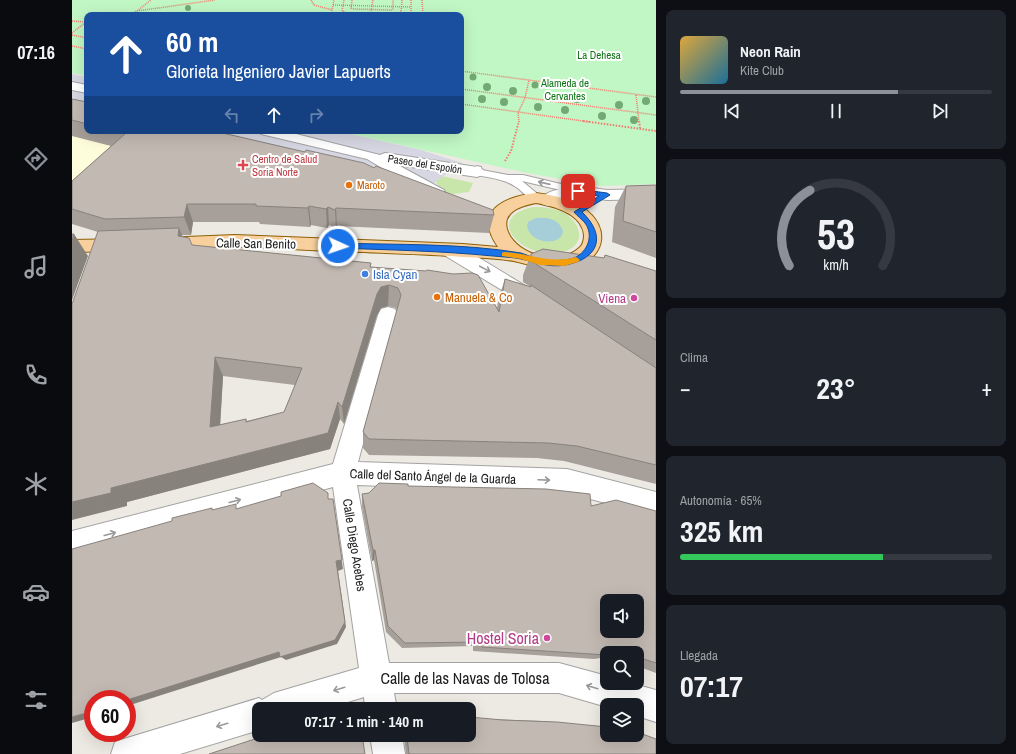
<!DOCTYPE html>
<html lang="es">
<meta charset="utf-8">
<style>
:root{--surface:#171b24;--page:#20242c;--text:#f1f3f6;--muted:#9ea1a6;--line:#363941;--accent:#8c9099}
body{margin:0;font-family:"Archivo Narrow",sans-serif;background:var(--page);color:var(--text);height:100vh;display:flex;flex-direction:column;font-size:15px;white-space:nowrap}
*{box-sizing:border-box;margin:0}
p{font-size:13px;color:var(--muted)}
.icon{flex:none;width:22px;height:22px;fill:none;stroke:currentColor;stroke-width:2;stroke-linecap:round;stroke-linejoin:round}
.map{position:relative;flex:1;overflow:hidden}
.details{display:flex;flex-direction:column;gap:10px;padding:10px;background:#0d0f14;width:360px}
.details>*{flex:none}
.hud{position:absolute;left:12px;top:12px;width:380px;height:122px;border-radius:8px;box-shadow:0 4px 16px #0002;background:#1a4fa0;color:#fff;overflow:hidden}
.fabs{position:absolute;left:528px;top:594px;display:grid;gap:8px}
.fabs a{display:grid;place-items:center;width:44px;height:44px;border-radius:8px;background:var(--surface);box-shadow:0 4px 16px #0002;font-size:20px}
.speed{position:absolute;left:12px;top:690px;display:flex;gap:8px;font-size:20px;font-weight:700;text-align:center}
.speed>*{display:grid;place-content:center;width:52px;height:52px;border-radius:50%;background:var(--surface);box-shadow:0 4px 16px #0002;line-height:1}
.speed .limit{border:6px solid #d22;background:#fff;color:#111}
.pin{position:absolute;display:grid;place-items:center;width:34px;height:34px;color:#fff;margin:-17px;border-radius:8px;box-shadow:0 2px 6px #0006}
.me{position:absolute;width:44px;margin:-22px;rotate:93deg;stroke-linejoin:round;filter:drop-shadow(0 0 3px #0008)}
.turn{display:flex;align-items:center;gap:14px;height:84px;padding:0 16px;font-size:18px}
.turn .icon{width:52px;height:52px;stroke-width:2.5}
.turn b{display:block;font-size:28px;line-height:34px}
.lanes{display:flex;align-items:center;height:38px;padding:0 16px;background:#0003;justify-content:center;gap:20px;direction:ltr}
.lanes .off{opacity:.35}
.big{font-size:30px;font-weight:700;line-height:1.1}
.details .tile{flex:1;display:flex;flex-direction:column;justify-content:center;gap:6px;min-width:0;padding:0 14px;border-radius:8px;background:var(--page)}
.details .dial{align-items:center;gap:0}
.dial svg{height:104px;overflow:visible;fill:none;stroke:var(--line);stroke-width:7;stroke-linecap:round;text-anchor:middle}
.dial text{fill:var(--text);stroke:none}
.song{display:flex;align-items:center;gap:12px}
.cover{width:48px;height:48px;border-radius:6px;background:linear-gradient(135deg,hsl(40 70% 55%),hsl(200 70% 35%))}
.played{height:4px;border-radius:2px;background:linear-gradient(90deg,var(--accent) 70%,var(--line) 70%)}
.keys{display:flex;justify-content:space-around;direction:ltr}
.heat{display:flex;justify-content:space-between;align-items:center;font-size:22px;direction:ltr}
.charge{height:6px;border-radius:3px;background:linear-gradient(90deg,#34c759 65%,var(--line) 0)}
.trip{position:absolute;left:180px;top:702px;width:224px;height:40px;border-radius:8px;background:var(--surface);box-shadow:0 4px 16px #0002;font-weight:700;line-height:40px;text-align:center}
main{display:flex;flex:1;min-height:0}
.tabs{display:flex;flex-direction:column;width:72px;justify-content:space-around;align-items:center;background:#090b0e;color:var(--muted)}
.tabs .icon{width:28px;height:28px}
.tabs .current{color:var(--accent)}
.tabs b{font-size:18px;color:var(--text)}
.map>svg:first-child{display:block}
.education{fill:#fdfddc}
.grass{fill:#c8e6aa}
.park{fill:#c1f6c5}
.plaza{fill:#d7d7e3}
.water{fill:#a5ced9}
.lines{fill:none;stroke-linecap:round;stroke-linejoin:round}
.service-casing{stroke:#a3a3a3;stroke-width:2}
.pedestrian-casing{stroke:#a3a3a3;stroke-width:2}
.minor-casing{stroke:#a3a3a3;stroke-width:2}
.primary-casing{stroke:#8e6107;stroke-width:2}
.path-far1{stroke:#f37b6e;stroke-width:1.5;stroke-dasharray:1 1;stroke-linecap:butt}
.path{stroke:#f37b6e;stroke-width:2;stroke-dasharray:1.5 1.5;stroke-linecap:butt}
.service{fill:#fff;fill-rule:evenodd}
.pedestrian{fill:#fff;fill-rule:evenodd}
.minor{fill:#fff;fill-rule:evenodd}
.primary{fill:#f7d09e;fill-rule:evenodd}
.tree{fill:#73aa73}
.wall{fill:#a79f99;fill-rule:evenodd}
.shaded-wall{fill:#88827d}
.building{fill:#c2b9b2;stroke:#88827d;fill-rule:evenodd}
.oneway{stroke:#999}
.route{fill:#1a73e8;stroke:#114b97}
.slow{fill:#f59e0b}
.health-dot{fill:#e0444e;stroke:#fff;stroke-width:1.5}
.food-dot{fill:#e8710a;stroke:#fff;stroke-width:1.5}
.shop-dot{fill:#3f7fe0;stroke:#fff;stroke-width:1.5}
.hotel-dot{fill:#d1479c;stroke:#fff;stroke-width:1.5}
.labels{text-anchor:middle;stroke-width:4;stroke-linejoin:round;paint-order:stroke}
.far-park-label{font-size:11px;fill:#107518;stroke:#fff}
.far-health-label{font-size:11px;fill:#be3a42;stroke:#fff;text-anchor:start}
.far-street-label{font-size:11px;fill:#1c1c1c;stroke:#fff}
.far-food-label{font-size:11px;fill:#c56008;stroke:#fff;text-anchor:start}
.street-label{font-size:13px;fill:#1c1c1c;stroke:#fff}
.shop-label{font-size:13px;fill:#366cbe;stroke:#fff;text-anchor:start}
.food-label{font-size:13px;fill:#c56008;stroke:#fff;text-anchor:start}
.hotel-label{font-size:13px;fill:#b23c85;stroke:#fff;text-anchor:end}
.near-hotel-label{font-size:16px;fill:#b23c85;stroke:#fff;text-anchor:end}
.near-street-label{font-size:16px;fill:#1c1c1c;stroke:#fff}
</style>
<main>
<nav class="tabs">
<b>07:16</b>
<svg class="icon current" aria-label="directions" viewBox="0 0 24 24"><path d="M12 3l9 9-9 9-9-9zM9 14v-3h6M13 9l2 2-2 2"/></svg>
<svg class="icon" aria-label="music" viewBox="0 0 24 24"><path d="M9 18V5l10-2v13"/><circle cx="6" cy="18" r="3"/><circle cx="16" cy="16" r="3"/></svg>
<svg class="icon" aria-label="phone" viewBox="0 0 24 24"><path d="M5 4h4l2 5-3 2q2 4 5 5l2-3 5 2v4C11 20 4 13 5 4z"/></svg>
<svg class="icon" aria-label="climate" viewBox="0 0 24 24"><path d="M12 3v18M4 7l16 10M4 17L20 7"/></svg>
<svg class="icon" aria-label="car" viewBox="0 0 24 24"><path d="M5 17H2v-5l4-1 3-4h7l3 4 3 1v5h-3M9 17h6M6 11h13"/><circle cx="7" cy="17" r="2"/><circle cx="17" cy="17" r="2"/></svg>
<svg class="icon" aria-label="filters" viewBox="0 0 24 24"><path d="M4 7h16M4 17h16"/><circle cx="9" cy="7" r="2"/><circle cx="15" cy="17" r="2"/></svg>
</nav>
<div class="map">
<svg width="584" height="754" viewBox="0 0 584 754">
<rect width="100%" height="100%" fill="#edeae3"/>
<polygon class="education" points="0,115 15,131 69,131 0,200"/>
<g class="grass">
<polygon points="361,174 401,183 397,192 381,194 372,193 362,180"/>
<path d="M461 207C473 207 484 208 494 214 509 224 514 244 494 251 458 265 406 219 461 207Z"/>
</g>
<polygon class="park" points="0,0 584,0 584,184 530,186 460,174 265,131 389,131 389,15 15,15 15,76 0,73"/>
<g class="plaza">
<polygon points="0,74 15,77 15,118 0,115"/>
<polygon points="69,131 265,131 349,150 390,163 339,199"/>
</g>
<path class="water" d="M464 218C475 217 487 219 491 231 489 248 457 243 455 226L456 222Z"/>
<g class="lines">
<g class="service-casing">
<path id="service" d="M405 166 409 167 410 170 436 175H451L510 189 511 191 506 194 450 181 468 196 469 198 468 200C458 203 452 192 444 187 431 178 416 178 401 174L400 169Z"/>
</g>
<g class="pedestrian-casing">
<g id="pedestrian">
<polygon points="0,82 15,85 15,93 0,90"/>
<polygon points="187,131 212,131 308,155 313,153 405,167 410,169 413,172 410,175 405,177 326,165 372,190 374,194 372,198 366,199 360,198 295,159 189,134"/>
</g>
</g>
<g class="minor-casing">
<g id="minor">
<path d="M506 186 535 190 584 189V199L535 200 506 196 493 199 476 206 470 204 468 200C475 189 494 188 506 186Z"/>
<polygon points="379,244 386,245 465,293 468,298 465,303 458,305 451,303 372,255 370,250 372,245"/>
<polygon points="316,307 323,309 326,315 286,462 495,469 584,492 584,516 495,493 285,485 317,663 487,663 535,676 535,683 558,683 584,690 584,722 565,716 565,705 535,705 535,707 487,693 322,693 325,709 293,709 292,697 253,709 187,709 187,730 108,754 39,754 43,742 55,738 187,698 190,700 202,693 287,668 261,487 0,557 0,531 261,464 306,315 309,309"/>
<polygon points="298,735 330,735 333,754 301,754"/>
</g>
</g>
<g class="primary-casing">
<g id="primary">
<path d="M464 193C479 195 497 198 510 207 542 228 532 262 496 269 478 273 463 266 446 262 429 258 409 258 391 257 358 254 325 254 292 252 249 251 207 248 165 247 140 247 114 249 89 250L83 248 80 244 83 240 89 238 163 235 391 244 426 247C401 211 431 197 464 193ZM464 203C481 206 510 213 512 235 512 240 511 245 507 248 488 266 446 256 436 232 428 212 449 206 464 203Z"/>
<polygon points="51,239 57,241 60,245 57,249 51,251 0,252 0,240"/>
</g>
</g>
<g class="path-far1">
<polyline points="239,0 242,5 260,10"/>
<polyline points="272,0 270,11 275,13 324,14 329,12 330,0"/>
<polyline points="280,0 279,8 282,9 319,10 321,9 321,0"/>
<polyline points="339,0 339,15"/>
<polyline points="350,0 351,15"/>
<polyline points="261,5 339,7"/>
<polyline points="65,11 143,0"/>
<polyline points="299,11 301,0"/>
<polyline points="56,15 65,11 79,0"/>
<polyline points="259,15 262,0"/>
<polyline points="0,21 13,22"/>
<polyline points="0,33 14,22"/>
<polyline points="0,35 15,38"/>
<polyline points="0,46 15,49"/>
<polyline points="389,71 584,97"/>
<polyline points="389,89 584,115"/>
<polyline points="564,95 567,122"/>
<polyline points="389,104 518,122"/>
<polyline points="447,122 446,113 453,98 457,80"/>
</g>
<g class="path">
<polyline points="511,121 584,131"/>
<polyline points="567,121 568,128"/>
<polyline points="433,161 439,151 447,121"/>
</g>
<use href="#service" class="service"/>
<use href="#pedestrian" class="pedestrian"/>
<use href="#minor" class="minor"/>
<use href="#primary" class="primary"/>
</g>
<g class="tree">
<circle cx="116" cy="8" r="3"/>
<circle cx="401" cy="77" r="3.5"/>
<circle cx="463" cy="85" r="3.5"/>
<circle cx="415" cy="87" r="4"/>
<circle cx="441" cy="91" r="4"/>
<circle cx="475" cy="95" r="4"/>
<circle cx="410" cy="99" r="4"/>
<circle cx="505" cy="99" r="4"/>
<circle cx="574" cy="101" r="4"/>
<circle cx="432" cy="102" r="4"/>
<circle cx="547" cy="105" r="4"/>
<circle cx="466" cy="107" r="4"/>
<circle cx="493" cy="110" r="4"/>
<circle cx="530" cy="116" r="4"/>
<circle cx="562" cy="120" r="4"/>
</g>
<g class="wall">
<path d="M0 99 15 102V131H142L302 168 422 215 417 233 265 226 264 228 257 225 255 228 239 225 238 227 188 224 187 222H121L119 235H110L111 237 120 245 299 263V267L425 308 426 300 433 279 459 287 451 282V275L459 254 584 271V484L492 461 465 458 297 455 291 448V432L325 310 324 308 316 306 309 308 305 315 272 424 268 419 258 449 55 502V506L26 232 0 224V181L39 146 0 136ZM151 376 223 385 212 412 175 421 174 419 148 425Z"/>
<polygon points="584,185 584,258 540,242 543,207 554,186"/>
<polygon points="336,486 519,506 584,511 584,673 565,666 565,653 535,653 535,657 522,659 401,651 401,646 330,648 314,632 302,560 300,561 290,507 290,494"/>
<polygon points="420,719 470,721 535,727 584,754 334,754 332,735 397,735"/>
</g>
<g class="shaded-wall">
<polygon points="115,204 121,222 119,235 112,217"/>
<polygon points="237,206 239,225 238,227 236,208"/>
<polygon points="256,207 257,225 255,228 254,209"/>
<polygon points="264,208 265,226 264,228 263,210"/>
<polygon points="107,228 116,250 106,236"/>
<polygon points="2,234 16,256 0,300 0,241"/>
<polygon points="317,285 316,306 309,308 305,315 272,424 270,407 305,294 309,287"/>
<polygon points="143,357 151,376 147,444 138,427"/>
<polygon points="266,402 268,419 258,449 55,502 55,506 0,520 0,502 39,488"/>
<polygon points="261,499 271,569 266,571 274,627 265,644 214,660 209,657 55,706 55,700 264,561"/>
<polygon points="301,550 303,550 302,560 300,561"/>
<polygon points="21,711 21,717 0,723 0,717"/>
</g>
<g class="building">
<polygon points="0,99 15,102 15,124 0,120"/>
<polygon points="46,131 142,131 233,152 234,150 292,163 302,168 304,166 421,210 422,215 264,208 263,210 256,207 254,209 237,206 236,208 184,206 184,204 115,204 112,217 33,219 0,209 0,181 54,133"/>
<polygon points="584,185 584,232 551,221 554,186"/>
<path d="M107 228 106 236 117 238 120 245 299 263 298 267 354 271 355 270 381 274 400 273 406 275 427 312 433 279 459 287V285L584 368V465L505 446 476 443 297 439 291 432 329 295 326 288 317 285 309 287 305 294 270 407 266 402 256 433 39 488V493L0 502V304L26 231ZM143 357 230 368 212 412 174 422V419L138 427Z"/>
<polygon points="0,234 2,234 0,241"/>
<polygon points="471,249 532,258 533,255 584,271 584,340 459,261 459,254"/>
<polygon points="241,483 256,493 256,499 261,499 270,560 264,561 273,622 263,640 208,657 207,652 55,700 55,699 21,699 21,711 0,717 0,549 100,521 100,518 140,508 140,510 164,504 164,509 209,496 209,492"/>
<path d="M307 483 336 484V486L474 489 518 494 519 506 544 500 584 511V663L565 657V653H554L538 648 540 653H535V655L410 647 409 642 333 643 316 626 303 550H301L290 494 297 493ZM535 601H565V631H535Z"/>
<polygon points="397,717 431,720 485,722 535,727 535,735 565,735 565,732 584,739 584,754 337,754 335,737 338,735 397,735"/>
<polygon points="195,735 290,735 293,754 137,754"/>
</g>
<defs><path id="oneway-shaft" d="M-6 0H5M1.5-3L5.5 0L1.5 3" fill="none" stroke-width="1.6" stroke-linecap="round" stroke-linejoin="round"/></defs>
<g class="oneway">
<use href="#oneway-shaft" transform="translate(472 183) rotate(-167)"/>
<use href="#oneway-shaft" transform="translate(413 269) rotate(28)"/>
<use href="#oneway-shaft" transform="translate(472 480) rotate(2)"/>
<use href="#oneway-shaft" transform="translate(163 501) rotate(-15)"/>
<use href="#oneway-shaft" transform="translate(38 534) rotate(-15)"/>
<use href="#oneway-shaft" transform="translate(520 687) rotate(-163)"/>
<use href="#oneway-shaft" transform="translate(267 689) rotate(163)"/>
<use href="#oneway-shaft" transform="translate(150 725) rotate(163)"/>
</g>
<path class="route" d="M504 189 535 193 538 195 510 212C535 236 527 259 493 265 477 268 464 262 449 259 440 257 430 257 421 256 370 251 318 250 266 248L262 246 266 243C325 245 390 243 449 253 456 255 462 259 469 260 479 261 493 261 502 258 516 252 522 235 513 223 510 219 505 216 502 212L527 196 504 193Z"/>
<path class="slow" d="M432 252C460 254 476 264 504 257L508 260 506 262 492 266 468 265 449 259 430 256V253Z"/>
<path class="health-dot" d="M169 159h4v4h4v4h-4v4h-4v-4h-4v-4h4z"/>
<g class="food-dot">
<circle cx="277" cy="185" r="4"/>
<circle cx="365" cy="297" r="4"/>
</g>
<circle class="shop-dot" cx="293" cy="274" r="4"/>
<g class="hotel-dot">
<circle cx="562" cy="298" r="4"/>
<circle cx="475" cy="638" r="4"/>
</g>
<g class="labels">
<g class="far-park-label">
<text x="527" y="59">La Dehesa</text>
<text x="493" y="87">Alameda de<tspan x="493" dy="13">Cervantes</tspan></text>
</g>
<g class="far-health-label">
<text x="180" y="163">Centro de Salud<tspan x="180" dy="13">Soria Norte</tspan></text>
</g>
<g class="far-street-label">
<text transform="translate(353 164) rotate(9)" y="4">Paseo del Espolón</text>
</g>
<g class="far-food-label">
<text x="285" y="189">Maroto</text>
</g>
<g class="street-label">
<text transform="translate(184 243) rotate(1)" y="5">Calle San Benito</text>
<text transform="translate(361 476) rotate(2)" y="5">Calle del Santo Ángel de la Guarda</text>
<text transform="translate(283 545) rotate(81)" y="5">Calle Diego Acebes</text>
</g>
<g class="shop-label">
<text x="301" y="279">Isla Cyan</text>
</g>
<g class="food-label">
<text x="373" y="302">Manuela &amp; Co</text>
</g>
<g class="hotel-label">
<text x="554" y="303">Viena</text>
</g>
<g class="near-hotel-label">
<text x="467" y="644">Hostel Soria</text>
</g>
<g class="near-street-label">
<text x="393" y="684">Calle de las Navas de Tolosa</text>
</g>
</g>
</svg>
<div class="fabs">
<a><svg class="icon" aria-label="sound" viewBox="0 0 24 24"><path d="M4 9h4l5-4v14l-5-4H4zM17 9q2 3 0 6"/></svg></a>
<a><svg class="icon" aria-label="search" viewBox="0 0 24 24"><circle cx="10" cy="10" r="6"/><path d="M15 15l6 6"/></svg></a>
<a><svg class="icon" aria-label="layers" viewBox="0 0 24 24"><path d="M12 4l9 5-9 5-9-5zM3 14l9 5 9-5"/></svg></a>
</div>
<div class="speed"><div class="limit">60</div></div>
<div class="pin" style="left:506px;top:191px;background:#d93025"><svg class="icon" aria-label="arrive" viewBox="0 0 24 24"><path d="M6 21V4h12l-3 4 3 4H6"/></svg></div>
<svg class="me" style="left:266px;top:246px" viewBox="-20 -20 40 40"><circle r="17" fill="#1a73e8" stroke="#fff" stroke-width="3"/><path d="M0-11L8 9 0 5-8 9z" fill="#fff"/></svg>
<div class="trip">07:17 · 1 min · 140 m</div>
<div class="hud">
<div class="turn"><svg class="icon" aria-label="ahead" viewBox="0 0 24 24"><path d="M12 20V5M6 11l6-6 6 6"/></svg><div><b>60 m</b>Glorieta Ingeniero Javier Lapuerts</div></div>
<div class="lanes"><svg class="icon off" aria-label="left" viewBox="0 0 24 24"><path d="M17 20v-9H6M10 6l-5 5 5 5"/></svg><svg class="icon" aria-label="ahead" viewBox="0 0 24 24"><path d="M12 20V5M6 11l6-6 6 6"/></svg><svg class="icon off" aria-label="right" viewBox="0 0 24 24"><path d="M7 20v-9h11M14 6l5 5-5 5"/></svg></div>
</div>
</div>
<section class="details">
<div class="tile">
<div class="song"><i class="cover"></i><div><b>Neon Rain</b><p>Kite Club</p></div></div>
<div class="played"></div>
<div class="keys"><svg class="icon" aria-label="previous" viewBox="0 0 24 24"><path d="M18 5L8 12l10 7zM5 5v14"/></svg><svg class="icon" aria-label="pause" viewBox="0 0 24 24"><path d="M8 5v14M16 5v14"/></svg><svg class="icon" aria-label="next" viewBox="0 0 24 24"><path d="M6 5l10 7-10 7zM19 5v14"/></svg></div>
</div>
<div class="tile dial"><svg viewBox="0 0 100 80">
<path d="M14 69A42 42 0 1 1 86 69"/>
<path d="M14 69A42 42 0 0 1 30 11" stroke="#8c9099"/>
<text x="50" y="56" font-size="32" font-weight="700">53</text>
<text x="50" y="72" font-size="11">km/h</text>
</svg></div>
<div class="tile"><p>Clima</p>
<div class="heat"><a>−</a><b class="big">23°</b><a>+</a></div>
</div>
<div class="tile"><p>Autonomía · 65%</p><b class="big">325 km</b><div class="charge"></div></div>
<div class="tile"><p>Llegada</p><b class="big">07:17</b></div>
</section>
</main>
